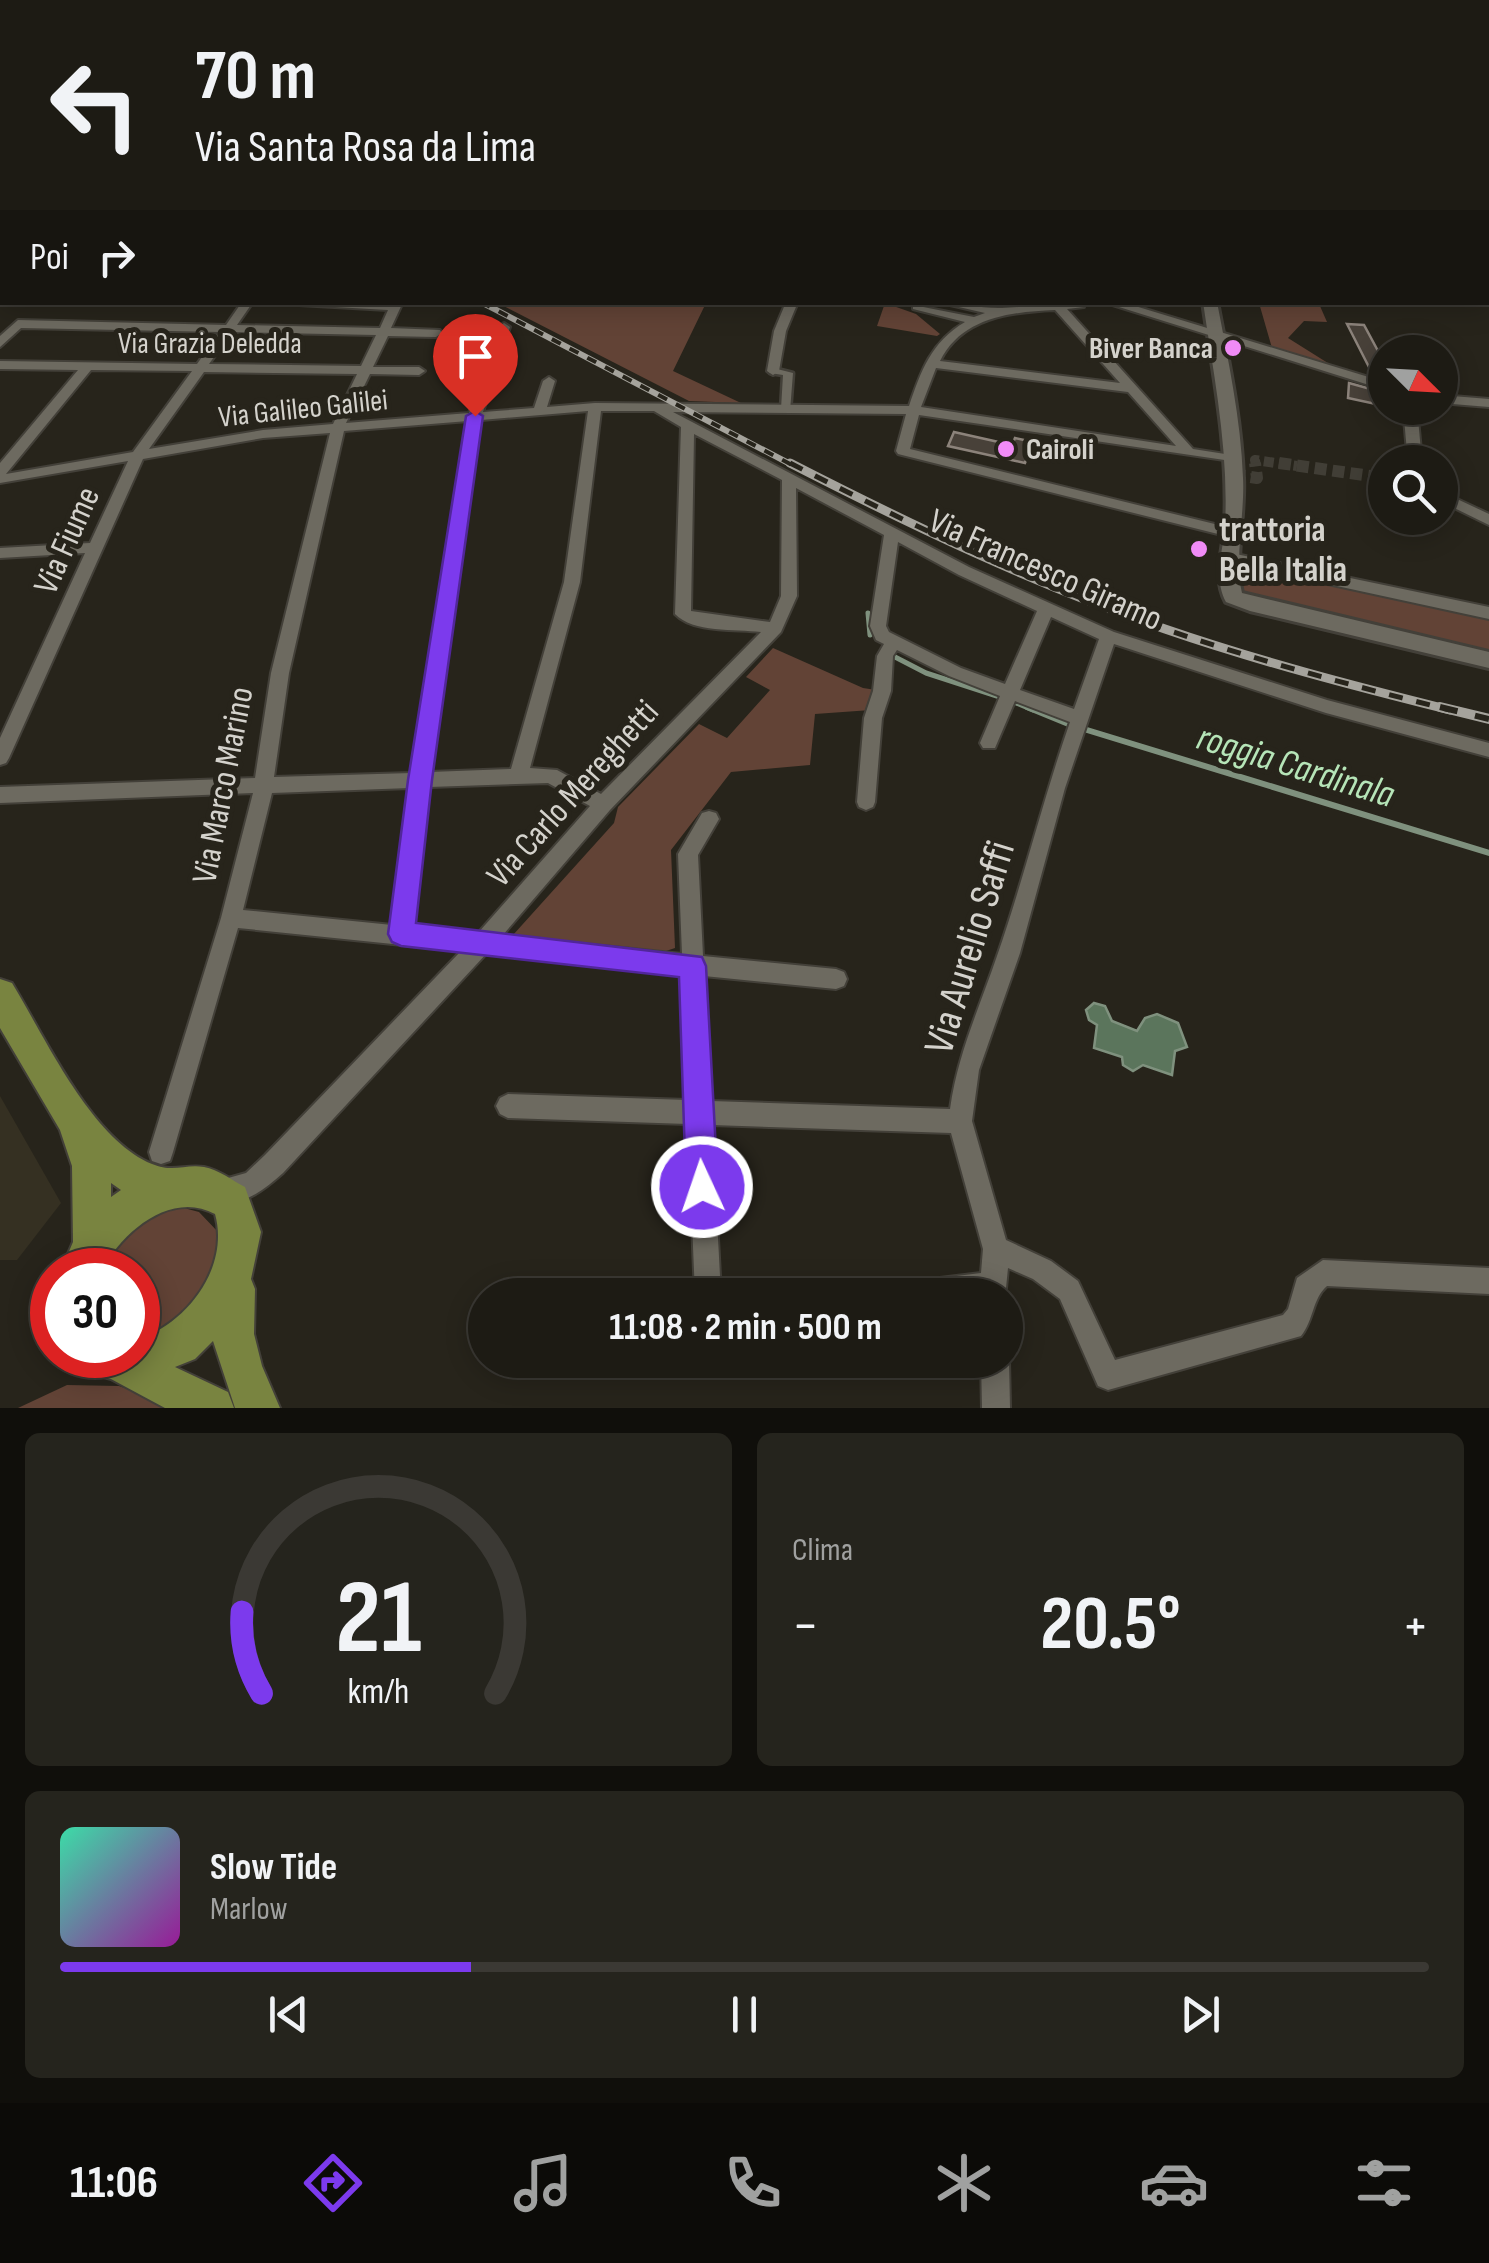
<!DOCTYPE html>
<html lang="it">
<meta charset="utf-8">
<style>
:root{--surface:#1d1b14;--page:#25241d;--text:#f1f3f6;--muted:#a0a1a0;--line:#3b3934;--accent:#7c3aed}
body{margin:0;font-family:"Sofia Sans Condensed",sans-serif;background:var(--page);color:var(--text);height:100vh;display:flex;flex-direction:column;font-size:38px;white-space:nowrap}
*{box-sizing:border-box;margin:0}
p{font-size:32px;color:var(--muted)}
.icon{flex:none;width:55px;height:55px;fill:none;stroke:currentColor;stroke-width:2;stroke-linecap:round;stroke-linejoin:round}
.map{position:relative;height:1408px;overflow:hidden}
.details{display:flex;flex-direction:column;gap:25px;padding:25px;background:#100f0b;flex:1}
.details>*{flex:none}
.hud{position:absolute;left:0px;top:0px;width:1490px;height:305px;box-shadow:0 5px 25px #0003,0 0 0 2px var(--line);background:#1d1b14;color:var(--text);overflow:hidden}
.needle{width:65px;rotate:114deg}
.controls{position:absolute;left:1368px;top:335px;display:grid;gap:20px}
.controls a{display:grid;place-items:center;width:90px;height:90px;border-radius:50%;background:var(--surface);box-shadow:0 5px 25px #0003,0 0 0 2px var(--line);font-size:50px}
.speed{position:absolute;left:30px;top:1248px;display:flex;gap:20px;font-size:50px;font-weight:700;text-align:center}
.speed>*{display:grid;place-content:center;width:130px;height:130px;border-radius:50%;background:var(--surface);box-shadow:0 5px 25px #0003,0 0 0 2px var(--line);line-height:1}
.speed .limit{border:15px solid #d22;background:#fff;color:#111}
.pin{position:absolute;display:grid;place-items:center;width:85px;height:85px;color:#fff;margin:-102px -42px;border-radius:50% 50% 50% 0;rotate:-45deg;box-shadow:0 0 10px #0007}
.pin .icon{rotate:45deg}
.me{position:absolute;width:110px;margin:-55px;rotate:357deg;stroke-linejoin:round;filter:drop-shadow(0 0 8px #0008)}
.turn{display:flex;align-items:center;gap:35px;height:210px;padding:0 30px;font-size:45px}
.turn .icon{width:130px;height:130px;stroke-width:2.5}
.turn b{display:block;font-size:70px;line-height:85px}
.then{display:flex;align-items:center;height:95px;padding:0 30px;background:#0003;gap:20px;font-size:38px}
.big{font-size:75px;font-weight:700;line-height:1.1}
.details .card{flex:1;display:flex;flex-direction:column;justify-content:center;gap:15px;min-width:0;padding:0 35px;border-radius:15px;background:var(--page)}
.details .dial{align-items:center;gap:0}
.dial svg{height:260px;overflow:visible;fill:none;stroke:var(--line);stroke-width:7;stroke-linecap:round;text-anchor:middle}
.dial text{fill:var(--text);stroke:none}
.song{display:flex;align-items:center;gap:30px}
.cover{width:120px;height:120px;border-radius:15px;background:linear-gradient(135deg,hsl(160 70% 55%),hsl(300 70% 35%))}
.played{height:10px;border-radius:5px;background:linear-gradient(90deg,var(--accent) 30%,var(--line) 30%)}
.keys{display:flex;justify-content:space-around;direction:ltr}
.heat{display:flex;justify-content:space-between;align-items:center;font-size:55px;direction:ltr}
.details .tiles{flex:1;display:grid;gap:25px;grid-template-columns:1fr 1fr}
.card:last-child{grid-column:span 2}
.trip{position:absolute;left:468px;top:1278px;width:555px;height:100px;border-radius:50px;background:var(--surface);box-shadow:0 5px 25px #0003,0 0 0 2px var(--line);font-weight:700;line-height:100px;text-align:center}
.tabs{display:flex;height:160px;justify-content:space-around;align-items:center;background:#0c0b08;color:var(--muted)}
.tabs .icon{width:70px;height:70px}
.tabs .active{color:var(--accent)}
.tabs b{font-size:45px;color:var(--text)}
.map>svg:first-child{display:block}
.built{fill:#353022}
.green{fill:#624336}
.water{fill:#5b755c;stroke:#7f917e;stroke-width:2.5}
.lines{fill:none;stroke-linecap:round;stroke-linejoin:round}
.stream-far2{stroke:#7f917e;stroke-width:2.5}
.stream-far1{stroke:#7f917e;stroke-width:5}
.stream{stroke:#7f917e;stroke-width:6}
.building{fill:#484139;stroke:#8c837b;stroke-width:2.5}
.pedestrian-tunnel-far1{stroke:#413e36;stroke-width:10;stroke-dasharray:10 5;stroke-linecap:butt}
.pedestrian-tunnel{stroke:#413e36;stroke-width:12;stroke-dasharray:12 6;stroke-linecap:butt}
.pedestrian-casing{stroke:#434039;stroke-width:5}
.minor-casing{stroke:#434039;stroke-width:4}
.tertiary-casing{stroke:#434039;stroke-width:6}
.primary-casing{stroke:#434039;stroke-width:4}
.pedestrian{fill:#6d6a60;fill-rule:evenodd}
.minor{fill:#6d6a60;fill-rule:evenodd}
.tertiary{fill:#6d6a60;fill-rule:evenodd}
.primary{fill:#798440;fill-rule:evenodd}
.rail-far2-casing{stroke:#a5a39c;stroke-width:6}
.rail-far1-casing{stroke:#a5a39c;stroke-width:9}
.rail-casing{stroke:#a5a39c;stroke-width:10}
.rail-far2{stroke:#27241b;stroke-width:4;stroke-dasharray:10;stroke-linecap:butt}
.rail-far1{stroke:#27241b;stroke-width:5;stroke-dasharray:14;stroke-linecap:butt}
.rail{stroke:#27241b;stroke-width:6;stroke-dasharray:18;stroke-linecap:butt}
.route{fill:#7c3aed;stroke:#51269a;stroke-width:2.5}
.poi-dot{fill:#f08bf6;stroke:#27241b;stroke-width:4}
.labels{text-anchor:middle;stroke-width:10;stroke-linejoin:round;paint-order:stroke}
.far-street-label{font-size:30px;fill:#d4d2cc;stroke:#27241b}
.far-poi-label{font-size:30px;font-weight:bold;fill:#d4d2cc;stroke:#27241b;text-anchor:end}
.poi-label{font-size:35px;font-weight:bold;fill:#d4d2cc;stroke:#27241b;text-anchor:start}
.street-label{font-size:35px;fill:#d4d2cc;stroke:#27241b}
.water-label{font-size:38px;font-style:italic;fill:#b6e5b8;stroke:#27241b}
.near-street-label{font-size:42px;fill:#d4d2cc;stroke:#27241b}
</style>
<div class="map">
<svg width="1489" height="1408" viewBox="0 0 1489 1408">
<rect width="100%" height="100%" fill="#27241b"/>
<polygon class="built" points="0,1096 61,1203 17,1260 0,1260"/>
<g class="green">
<polygon points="498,303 706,303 673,371 741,403 689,401"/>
<polygon points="885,303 916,314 940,334 937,336 877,326"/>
<polygon points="1259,303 1320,306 1327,322 1304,321 1288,338 1331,365 1272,348"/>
<polygon points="1244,566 1489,619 1489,654 1246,595 1239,587 1239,568"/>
<polygon points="773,648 863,688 876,690 871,710 815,714 810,765 731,772 671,850 675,948 660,953 513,935 614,823 618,807 699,724 727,738 770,690 746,677"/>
<path d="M184 1208 199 1212 219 1233 215 1287 152 1347 138 1350V1270H96C121 1239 141 1210 184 1208Z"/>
<polygon points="67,1385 119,1386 182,1408 18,1408"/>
</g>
<polygon class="water" points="1094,1003 1105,1006 1112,1021 1137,1031 1145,1018 1157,1014 1178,1023 1187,1047 1175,1051 1172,1075 1143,1065 1133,1071 1123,1065 1122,1057 1094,1048 1097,1025 1089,1020 1086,1010"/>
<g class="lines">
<polyline class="stream-far2" points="611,0 616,2"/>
<g class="stream-far1">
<polyline points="868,613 870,635"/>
<polyline points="895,657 926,673 1003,698"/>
<polyline points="1014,702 1033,710"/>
</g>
<g class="stream">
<polyline points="1027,707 1071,725"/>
<polyline points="1087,730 1489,853"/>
</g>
</g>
<g class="building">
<polygon points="1347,324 1364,325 1385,364 1385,378 1373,375"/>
<polygon points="1349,383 1385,393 1385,406 1348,398"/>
<polygon points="954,432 1012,445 1015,438 1033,442 1025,463 948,446"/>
</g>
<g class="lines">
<polyline class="pedestrian-tunnel-far1" points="1256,466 1255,460 1297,466"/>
<g class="pedestrian-tunnel">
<polyline points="1279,463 1385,478"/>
<polyline points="1233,474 1257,478 1255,463"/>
</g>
<g class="pedestrian-casing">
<polygon id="pedestrian" points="773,368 793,373 790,411 782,411 781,409 783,375 770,373 768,371"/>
</g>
<g class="minor-casing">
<g id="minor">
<polygon points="912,0 918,0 919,2 913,2"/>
<polygon points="997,0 1003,0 1004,2 998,2"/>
<polygon points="1068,0 1075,0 1076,2 1070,2"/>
<rect x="0" y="9" width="2" height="4"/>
<rect x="1488" y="71" width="1" height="4"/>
<polygon points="0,100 2,101 2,106 0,106"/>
<rect x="1488" y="132" width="1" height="6"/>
<rect x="0" y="176" width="2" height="6"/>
<rect x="1488" y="191" width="1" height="7"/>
<path d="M242 302H253L237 325 380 328 388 310 299 305 294 302H403L391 328 440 330 442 333 436 337 388 336 373 367H419L425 371 419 375 370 374 346 423 469 413 498 327 504 323 510 327 483 412 534 408 543 381 549 377 555 381 547 407 595 403 909 406C921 371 931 342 965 322L913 309V305L974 317 985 313 937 302C958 302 983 309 1002 308 1030 307 1056 302 1084 303V307L1067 309 1193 449 1238 456V462L919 415 910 449 1239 530V536L1234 538 898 454 896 451 906 414 673 412 969 567 1114 632 1327 700 1489 743V757L1326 713 1114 644 1065 788 1020 953 979 1070 972 1121 1006 1240 1051 1261 1078 1281 1115 1360 1283 1315 1288 1309 1297 1278 1323 1260 1489 1268V1294L1327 1286C1312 1299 1314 1320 1301 1336L1108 1390 1098 1386 1060 1299 1033 1279 1008 1268 1005 1298V1295H894L898 1286 907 1282 981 1273 983 1249 951 1133 712 1125 721 1295H695L688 1124 508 1118 500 1114 496 1106 500 1098 508 1094 687 1100 683 973 487 953 283 1173C265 1189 240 1210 214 1200L211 1191 214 1182 246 1173 265 1155 461 951 238 928 173 1152 170 1161 161 1164 152 1161 149 1152 221 918 253 793 0 803V787L255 778 271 673 330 433 263 438 143 459 9 758 6 763 0 765V738L85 553 0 558V548L90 543 128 461 0 483V463L78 370 0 369V361L197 364 220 332 21 328 0 347V336L18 320 226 325ZM1055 310 1120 383 940 361C962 317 1011 312 1055 310ZM232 332 376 335 361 366 209 364ZM936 368 1128 392 1176 446 921 407ZM91 370 192 371 133 452 6 474ZM204 372 357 374 333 424 263 430 149 449ZM588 411 564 582 511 769 430 772 481 420ZM601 411H654L681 427 675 614C693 633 735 629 761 632L601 794 557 770 530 768 580 582ZM468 421 412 773 274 777 289 673 344 431ZM694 434 782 480 781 596 770 622 691 611ZM796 488 884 535 870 626 876 640 884 644 877 656 873 691 864 718 857 802 859 807 866 810 873 807 875 802 882 718 891 691 893 656 897 650 949 676 1000 696 980 743 983 748H995L1015 701 1070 722C1043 799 1024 879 997 956 979 1009 958 1053 950 1109L711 1101 704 976 836 989 844 986 847 979 844 972 836 969 703 956 698 855 719 819 716 813 709 811 702 813 678 854 682 954 502 936 610 810 781 632 797 596ZM898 542 959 575 1037 611 1005 684 961 668 889 632 886 626ZM1051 617 1099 639 1074 709 1020 690ZM548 783 590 806 478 933 412 927 429 787ZM410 788 392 925 243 910 272 793Z"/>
<polygon points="786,302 798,302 786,331 779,371 773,375 767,371 774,331"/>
<polygon points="1103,302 1122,302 1385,382 1385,390"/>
<polygon points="1440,395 1489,399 1489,407 1440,403"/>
<polygon points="1403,408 1417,408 1422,462 1408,462"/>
<polygon points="1440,491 1489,514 1489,525 1440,501"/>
<polygon points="1231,553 1489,607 1489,619 1226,562 1223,558"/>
<polygon points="1005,1351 1009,1360 1010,1408 982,1408 981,1360 1005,1360"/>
</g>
</g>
<g class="tertiary-casing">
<g id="tertiary">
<rect x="1488" y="232" width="1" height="8"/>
<path d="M1203 302H1217C1228 360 1241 419 1243 478 1245 513 1234 561 1242 593L1489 652V668L1250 611 1226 602C1213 578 1223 552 1225 526 1229 451 1214 377 1203 302Z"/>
</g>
</g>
<g class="primary-casing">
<path id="primary" d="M0 979 12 983C45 1037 91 1139 152 1164 174 1173 184 1164 204 1167 218 1169 233 1181 245 1187L261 1232 251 1279 255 1289 254 1334 262 1366 280 1408H235L213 1341 195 1359 175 1367 228 1392 234 1408H165L111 1379 78 1370 71 1355H138V1339C187 1324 230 1267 215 1214 171 1190 122 1232 102 1270H61L73 1242 72 1166 60 1130 0 1028ZM111 1183 121 1190 111 1197Z"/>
</g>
<use href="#pedestrian" class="pedestrian"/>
<use href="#minor" class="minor"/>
<use href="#tertiary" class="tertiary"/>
<use href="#primary" class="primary"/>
<g class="rail-far2-casing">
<polyline id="rail-far2" points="481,302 794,466"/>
</g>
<g class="rail-far1-casing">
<path id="rail-far1" d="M790 463C911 525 1036 585 1165 629 1258 661 1354 686 1450 710"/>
</g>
<g class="rail-casing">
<polyline id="rail" points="1440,707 1489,719"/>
</g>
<use href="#rail-far2" class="rail-far2"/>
<use href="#rail-far1" class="rail-far1"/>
<use href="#rail" class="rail"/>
</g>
<polygon class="route" points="475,411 483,416 432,780 416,923 702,957 706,966 718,1187 713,1198 702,1203 691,1198 686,1187 679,977 401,946 392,942 388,934 408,780 466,416"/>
<g class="poi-dot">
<circle cx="1233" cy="348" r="10"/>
<circle cx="1006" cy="449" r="10"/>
<circle cx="1199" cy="549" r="10"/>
</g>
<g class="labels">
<g class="far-street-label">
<text x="210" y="353">Via Grazia Deledda</text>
<text transform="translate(303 408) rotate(-6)" y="10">Via Galileo Galilei</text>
</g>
<g class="far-poi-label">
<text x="1213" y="358">Biver Banca</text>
<text x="1026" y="459" text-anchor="start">Cairoli</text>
</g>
<g class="poi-label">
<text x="1219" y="541">trattoria<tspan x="1219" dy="40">Bella Italia</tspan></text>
</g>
<g class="street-label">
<text transform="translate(66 540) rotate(-66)" y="12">Via Fiume</text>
<text transform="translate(1046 569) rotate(24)" y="12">Via Francesco Giramo</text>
<text transform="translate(222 785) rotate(-79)" y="12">Via Marco Marino</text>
<text transform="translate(572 793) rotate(-48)" y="12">Via Carlo Mereghetti</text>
</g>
<g class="water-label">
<text transform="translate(1296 765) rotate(17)" y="13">roggia Cardinala</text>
</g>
<g class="near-street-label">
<text transform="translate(968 947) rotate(-73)" y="15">Via Aurelio Saffi</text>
</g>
</g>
</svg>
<div class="controls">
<a><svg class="needle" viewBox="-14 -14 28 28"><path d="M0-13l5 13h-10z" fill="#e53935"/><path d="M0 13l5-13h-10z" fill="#a0a1a0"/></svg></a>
<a><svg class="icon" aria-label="search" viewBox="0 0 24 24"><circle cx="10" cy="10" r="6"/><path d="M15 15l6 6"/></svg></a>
</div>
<div class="speed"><div class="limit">30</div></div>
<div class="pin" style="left:475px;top:416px;background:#d93025"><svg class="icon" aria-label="arrive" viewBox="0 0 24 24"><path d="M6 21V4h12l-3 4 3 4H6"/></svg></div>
<svg class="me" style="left:702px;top:1187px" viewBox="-20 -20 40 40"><circle r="17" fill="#7c3aed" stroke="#fff" stroke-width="3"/><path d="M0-11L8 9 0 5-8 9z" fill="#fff"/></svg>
<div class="trip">11:08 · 2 min · 500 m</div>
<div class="hud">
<div class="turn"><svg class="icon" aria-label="left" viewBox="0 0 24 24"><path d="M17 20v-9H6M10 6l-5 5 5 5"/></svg><div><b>70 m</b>Via Santa Rosa da Lima</div></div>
<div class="then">Poi<svg class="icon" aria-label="right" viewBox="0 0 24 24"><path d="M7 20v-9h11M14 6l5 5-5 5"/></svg></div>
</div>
</div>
<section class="details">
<div class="tiles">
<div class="card dial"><svg viewBox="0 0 100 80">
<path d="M14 69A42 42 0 1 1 86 69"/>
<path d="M14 69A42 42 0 0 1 8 44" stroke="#7c3aed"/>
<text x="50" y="56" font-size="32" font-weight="700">21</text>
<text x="50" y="72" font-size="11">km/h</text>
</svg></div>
<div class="card"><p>Clima</p>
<div class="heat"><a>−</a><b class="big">20.5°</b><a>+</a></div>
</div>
<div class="card">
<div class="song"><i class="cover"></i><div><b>Slow Tide</b><p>Marlow</p></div></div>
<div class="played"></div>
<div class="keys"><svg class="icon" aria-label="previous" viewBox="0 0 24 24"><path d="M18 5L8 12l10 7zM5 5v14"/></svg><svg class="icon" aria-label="pause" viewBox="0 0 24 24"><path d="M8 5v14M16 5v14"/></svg><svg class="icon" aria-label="next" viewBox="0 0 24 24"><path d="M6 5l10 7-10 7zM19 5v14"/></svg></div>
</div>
</div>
</section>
<nav class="tabs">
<b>11:06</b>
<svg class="icon active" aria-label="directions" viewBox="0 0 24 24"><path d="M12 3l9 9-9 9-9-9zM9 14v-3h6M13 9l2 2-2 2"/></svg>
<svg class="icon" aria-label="music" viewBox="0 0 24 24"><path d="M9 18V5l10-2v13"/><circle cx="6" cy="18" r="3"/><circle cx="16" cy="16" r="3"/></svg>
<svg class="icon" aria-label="phone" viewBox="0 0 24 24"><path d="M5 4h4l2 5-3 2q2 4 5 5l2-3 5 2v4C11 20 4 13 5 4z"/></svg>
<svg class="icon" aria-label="climate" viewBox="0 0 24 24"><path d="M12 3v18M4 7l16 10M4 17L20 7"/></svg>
<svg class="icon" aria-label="car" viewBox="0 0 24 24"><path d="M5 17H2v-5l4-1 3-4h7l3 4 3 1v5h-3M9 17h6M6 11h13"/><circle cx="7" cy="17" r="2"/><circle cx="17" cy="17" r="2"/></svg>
<svg class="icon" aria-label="filters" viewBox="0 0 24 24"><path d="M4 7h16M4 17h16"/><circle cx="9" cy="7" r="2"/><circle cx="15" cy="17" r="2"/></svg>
</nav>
